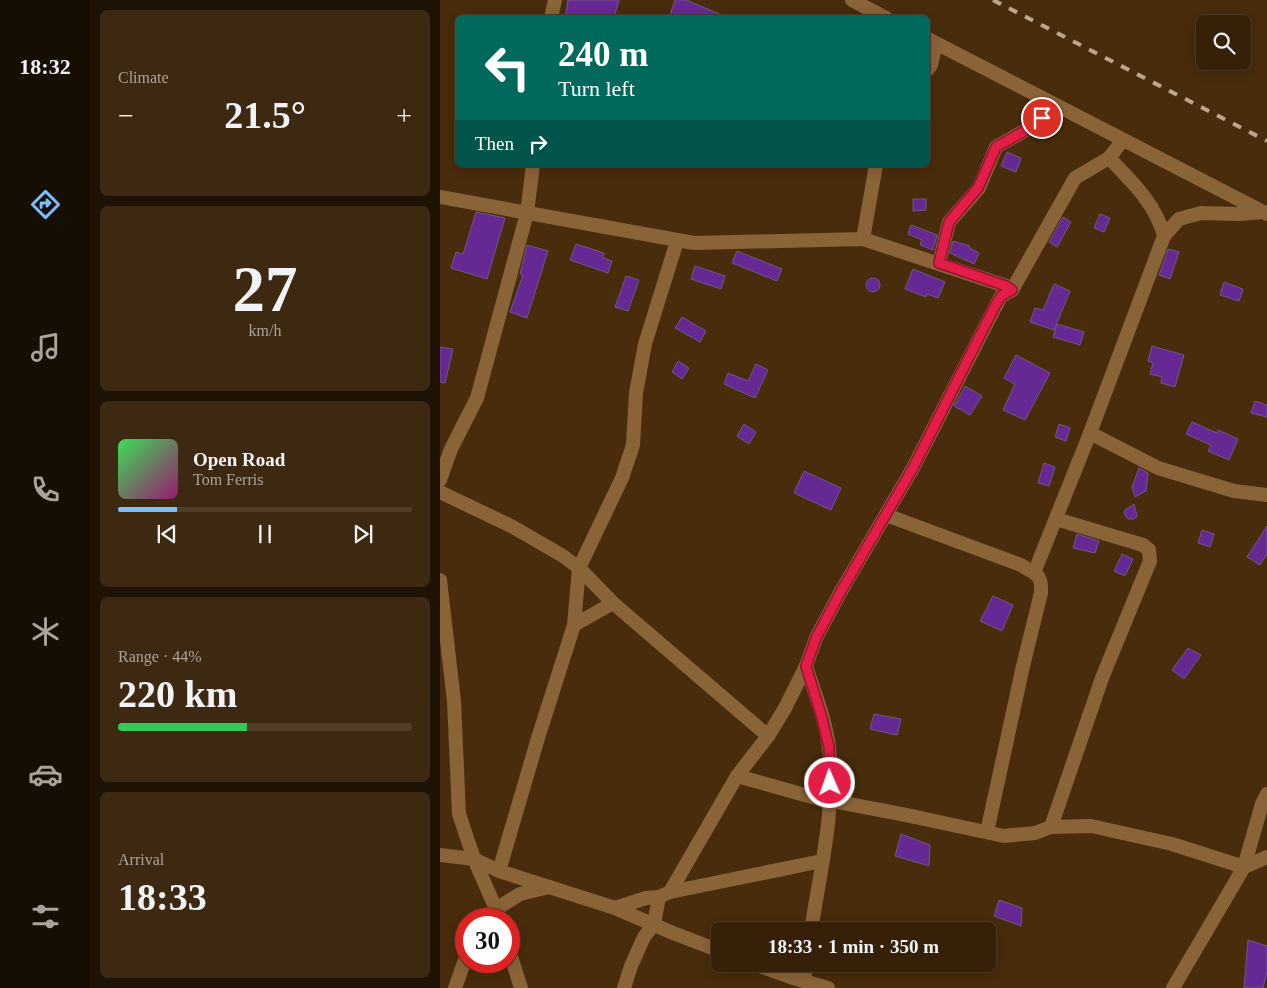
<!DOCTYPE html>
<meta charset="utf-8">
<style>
:root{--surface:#362108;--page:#3d2912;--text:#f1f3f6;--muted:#aaa39c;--line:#503e29;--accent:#7cbef9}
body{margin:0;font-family:"Times New Roman",serif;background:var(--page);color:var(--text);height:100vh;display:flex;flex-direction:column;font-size:19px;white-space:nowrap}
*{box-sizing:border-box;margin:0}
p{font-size:16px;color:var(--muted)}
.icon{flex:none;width:28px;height:28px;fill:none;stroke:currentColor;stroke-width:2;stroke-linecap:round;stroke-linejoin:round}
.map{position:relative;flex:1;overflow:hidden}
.side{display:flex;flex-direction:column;gap:10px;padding:10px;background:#1e1204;width:350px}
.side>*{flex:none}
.top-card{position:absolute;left:15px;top:15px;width:475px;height:152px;border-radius:8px;box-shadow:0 2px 12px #0003,0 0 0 1px var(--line);background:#00695c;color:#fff;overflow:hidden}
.buttons{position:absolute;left:756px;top:15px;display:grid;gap:10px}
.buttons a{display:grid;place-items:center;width:55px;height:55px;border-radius:8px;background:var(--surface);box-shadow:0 2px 12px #0003,0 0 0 1px var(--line);font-size:25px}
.speed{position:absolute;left:15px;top:908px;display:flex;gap:10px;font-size:25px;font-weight:700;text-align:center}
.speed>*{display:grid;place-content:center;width:65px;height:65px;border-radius:50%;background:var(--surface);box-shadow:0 2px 12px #0003,0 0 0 1px var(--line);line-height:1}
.speed .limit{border:8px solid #d22;background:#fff;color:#111}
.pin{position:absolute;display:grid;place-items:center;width:42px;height:42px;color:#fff;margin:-21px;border:2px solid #fff;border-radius:50%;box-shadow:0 1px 5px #0007}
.me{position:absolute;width:55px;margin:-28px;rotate:358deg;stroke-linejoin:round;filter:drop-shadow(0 0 4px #0008)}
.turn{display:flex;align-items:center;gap:18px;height:105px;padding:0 20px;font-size:22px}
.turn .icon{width:65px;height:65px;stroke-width:2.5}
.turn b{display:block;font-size:35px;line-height:42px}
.then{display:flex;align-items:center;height:48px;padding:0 20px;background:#0003;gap:10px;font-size:19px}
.big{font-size:38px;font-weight:600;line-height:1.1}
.side .card{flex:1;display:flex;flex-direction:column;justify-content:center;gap:8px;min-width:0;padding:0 18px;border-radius:8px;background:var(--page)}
.side .dial{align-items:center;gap:0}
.dial b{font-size:65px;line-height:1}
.song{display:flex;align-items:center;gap:15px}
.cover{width:60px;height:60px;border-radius:8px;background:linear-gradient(135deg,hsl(130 70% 55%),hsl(320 70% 35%))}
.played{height:5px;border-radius:2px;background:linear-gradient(90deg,var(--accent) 20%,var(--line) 20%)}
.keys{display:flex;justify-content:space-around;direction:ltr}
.heat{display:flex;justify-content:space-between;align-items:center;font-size:28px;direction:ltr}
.charge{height:8px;border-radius:4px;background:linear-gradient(90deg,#34c759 44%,var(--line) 0)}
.trip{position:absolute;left:271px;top:922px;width:285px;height:50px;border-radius:8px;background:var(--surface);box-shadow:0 2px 12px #0003,0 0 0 1px var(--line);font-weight:600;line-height:50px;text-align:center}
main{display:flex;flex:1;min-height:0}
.tab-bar{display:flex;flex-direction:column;width:90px;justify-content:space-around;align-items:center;background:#160d03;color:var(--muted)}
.tab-bar .icon{width:35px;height:35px}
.tab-bar .on{color:var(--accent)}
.tab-bar b{font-size:22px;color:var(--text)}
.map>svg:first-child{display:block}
.building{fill:#662994;stroke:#6f5887}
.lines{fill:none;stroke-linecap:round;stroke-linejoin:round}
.minor{stroke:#8b6339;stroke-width:14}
.rail{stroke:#bda690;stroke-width:4;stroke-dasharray:9 9;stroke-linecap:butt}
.route-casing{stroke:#92132f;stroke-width:12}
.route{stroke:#e11d48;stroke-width:9}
</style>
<main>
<nav class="tab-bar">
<b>18:32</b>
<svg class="icon on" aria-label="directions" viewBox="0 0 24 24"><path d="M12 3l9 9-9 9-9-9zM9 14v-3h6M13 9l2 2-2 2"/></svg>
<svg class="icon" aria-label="music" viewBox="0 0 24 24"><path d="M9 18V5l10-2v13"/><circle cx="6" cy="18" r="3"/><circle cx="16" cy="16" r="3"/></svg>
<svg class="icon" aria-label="phone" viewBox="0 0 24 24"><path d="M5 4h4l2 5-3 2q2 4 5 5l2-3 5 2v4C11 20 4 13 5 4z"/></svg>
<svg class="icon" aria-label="climate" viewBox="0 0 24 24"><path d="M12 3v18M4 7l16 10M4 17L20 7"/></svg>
<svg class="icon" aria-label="car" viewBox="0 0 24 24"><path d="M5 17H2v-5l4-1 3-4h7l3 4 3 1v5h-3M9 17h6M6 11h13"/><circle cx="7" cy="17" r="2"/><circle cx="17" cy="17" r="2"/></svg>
<svg class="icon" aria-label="filters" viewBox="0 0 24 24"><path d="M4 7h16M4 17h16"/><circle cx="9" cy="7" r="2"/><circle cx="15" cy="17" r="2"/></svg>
</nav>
<section class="side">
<div class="card"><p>Climate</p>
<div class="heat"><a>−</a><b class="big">21.5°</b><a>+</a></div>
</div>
<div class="card dial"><b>27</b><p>km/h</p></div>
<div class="card">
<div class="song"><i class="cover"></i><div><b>Open Road</b><p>Tom Ferris</p></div></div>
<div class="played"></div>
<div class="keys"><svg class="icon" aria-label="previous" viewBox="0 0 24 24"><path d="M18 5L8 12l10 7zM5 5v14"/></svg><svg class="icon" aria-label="pause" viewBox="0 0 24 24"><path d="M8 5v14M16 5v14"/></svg><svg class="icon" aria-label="next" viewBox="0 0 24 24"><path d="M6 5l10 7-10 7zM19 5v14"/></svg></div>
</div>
<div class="card"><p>Range · 44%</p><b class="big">220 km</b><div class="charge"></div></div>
<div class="card"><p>Arrival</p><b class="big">18:33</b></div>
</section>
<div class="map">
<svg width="827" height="988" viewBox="0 0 827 988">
<rect width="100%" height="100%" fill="#482c0b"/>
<g class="building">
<polygon points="128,0 179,0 174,18 125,18"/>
<polygon points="235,0 246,0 289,18 229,18"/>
<polygon points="567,152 581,158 576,172 561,166"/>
<polygon points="473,199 486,199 486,210 473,211"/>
<polygon points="36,212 65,218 47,279 11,268 16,252 23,254"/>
<polygon points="660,214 670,218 664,232 654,228"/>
<polygon points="623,217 631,222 617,247 609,242"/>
<polygon points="471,225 497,235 493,250 480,245 482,240 468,234"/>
<polygon points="513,241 530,246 529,248 539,253 534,264 510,253"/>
<polygon points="136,244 164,253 163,258 172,261 168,273 130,260"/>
<polygon points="87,245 108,251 87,318 70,312 83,275 80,274"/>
<polygon points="728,249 739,252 730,279 719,275"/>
<polygon points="297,251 342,269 337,281 292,263"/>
<polygon points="255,266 285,276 281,289 251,279"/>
<polygon points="473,269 505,282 498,298 487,294 486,297 465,289"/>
<polygon points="186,276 199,280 188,311 175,307"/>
<circle cx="433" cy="285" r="7"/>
<polygon points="784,282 803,289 799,301 780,295"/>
<polygon points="614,284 630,291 614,330 590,322 595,308 603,310"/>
<polygon points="242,317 266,331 260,342 235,328"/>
<polygon points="617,324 644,332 640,345 613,337"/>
<polygon points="712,346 744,355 735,387 721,383 722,377 710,374 713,363 708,361"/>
<polygon points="0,347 13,349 5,383 0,382"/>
<polygon points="576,355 610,373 585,420 563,410 575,384 564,378"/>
<polygon points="238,361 249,368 242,379 232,372"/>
<polygon points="316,364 328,370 315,398 284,384 288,373 308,381"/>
<polygon points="525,386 542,396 530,415 514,406"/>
<polygon points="815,401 827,405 827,417 811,413"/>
<polygon points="752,422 777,433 778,430 798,439 789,460 768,451 771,445 746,434"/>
<polygon points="304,424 316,432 309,444 297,436"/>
<polygon points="619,424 630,428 626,441 615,437"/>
<polygon points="604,463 615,467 609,486 598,483"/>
<polygon points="699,468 708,473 706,491 695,497 692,487"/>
<polygon points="364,471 401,488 391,510 354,493"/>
<polygon points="694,504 697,516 694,519 688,519 684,514 685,510"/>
<polygon points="827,526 827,554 820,565 807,557"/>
<polygon points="762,530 774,534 770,547 758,543"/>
<polygon points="637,534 659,541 655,553 633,548"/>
<polygon points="682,554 693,559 685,576 674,571"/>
<polygon points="553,596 573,605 562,631 540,621"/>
<polygon points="748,648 761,655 744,679 732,670"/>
<polygon points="434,714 461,719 457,735 430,729"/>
<polygon points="461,834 490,845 489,866 455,856"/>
<polygon points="559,900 582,908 581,926 554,916"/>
<polygon points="808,940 827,946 827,972 823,988 804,988"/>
</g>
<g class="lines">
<g class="minor">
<polyline points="412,0 446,18"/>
<polyline points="111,18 115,0"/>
<polyline points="488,39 827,214"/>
<polyline points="488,69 491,65 496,44"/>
<polyline points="0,197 254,243 423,239 566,286 572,290 561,296 550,317 473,468 400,593 376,638 366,666 344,710 328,736 297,776 230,892 219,897 206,898 175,908"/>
<polyline points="724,236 739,219 761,213 799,214 824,212"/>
<polyline points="423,239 436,165"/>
<polyline points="499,263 509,222 539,188 556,147 586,130 617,106"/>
<polyline points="572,290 635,178 669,158 683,140"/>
<polyline points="650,433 718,468 794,491 827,495"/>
<polyline points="0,480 11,449 37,398 87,213 93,165"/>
<polyline points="0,492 73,527 123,556 139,568 173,603 328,736"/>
<path d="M446 515 581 565C596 575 602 573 601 593L583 666 547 832"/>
<path d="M594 573 650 433 724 236C716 204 691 181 669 158"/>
<polyline points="0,580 14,701 19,814 34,859 56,909 48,919"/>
<polyline points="134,625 173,603"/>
<path d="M366 666C374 692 386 720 389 748 396 809 380 871 371 931"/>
<polyline points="297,776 372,797 466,815 564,836 595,833 611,827 651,826 732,844 804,867 822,804 827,794"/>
<polyline points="611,827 662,678 710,561 709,550 703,545 616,519"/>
<polyline points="0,855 34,859 59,871 175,908 233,933 280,951"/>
<polyline points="59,871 98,738 134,625 139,568 182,478 193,445 196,393 205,344 237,241"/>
<polyline points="230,892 382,861"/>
<polyline points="58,916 56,909 80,894 109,887"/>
<polyline points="69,950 81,988"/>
<polyline points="314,964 350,977 388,988"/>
<polyline points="364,981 366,964"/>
<polyline points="15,988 26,957"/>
<polyline points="184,988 191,966 204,937 214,924 219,897"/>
<polyline points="733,988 804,867 827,857"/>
</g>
<polyline class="rail" points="553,0 827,141"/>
</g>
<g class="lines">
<g class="route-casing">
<polyline id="route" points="390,783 389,747 382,718 366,666 376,638 400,593 473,468 555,306 561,296 572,290 566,286 499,263 509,222 538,188 556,147 586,130 602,118"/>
</g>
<use href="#route" class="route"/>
</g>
</svg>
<div class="buttons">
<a><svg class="icon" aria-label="search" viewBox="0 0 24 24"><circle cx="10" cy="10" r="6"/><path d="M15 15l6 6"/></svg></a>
</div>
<div class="speed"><div class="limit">30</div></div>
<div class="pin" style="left:602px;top:118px;background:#d93025"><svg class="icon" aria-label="arrive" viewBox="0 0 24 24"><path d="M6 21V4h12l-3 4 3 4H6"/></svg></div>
<svg class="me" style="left:390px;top:783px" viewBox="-20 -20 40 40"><circle r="17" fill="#e11d48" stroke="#fff" stroke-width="3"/><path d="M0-11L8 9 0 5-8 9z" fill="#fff"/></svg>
<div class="trip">18:33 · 1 min · 350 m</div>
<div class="top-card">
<div class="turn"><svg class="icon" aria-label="left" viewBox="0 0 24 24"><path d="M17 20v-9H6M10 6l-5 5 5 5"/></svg><div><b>240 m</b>Turn left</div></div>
<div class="then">Then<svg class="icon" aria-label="right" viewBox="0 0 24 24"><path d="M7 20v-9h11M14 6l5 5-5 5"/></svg></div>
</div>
</div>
</main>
